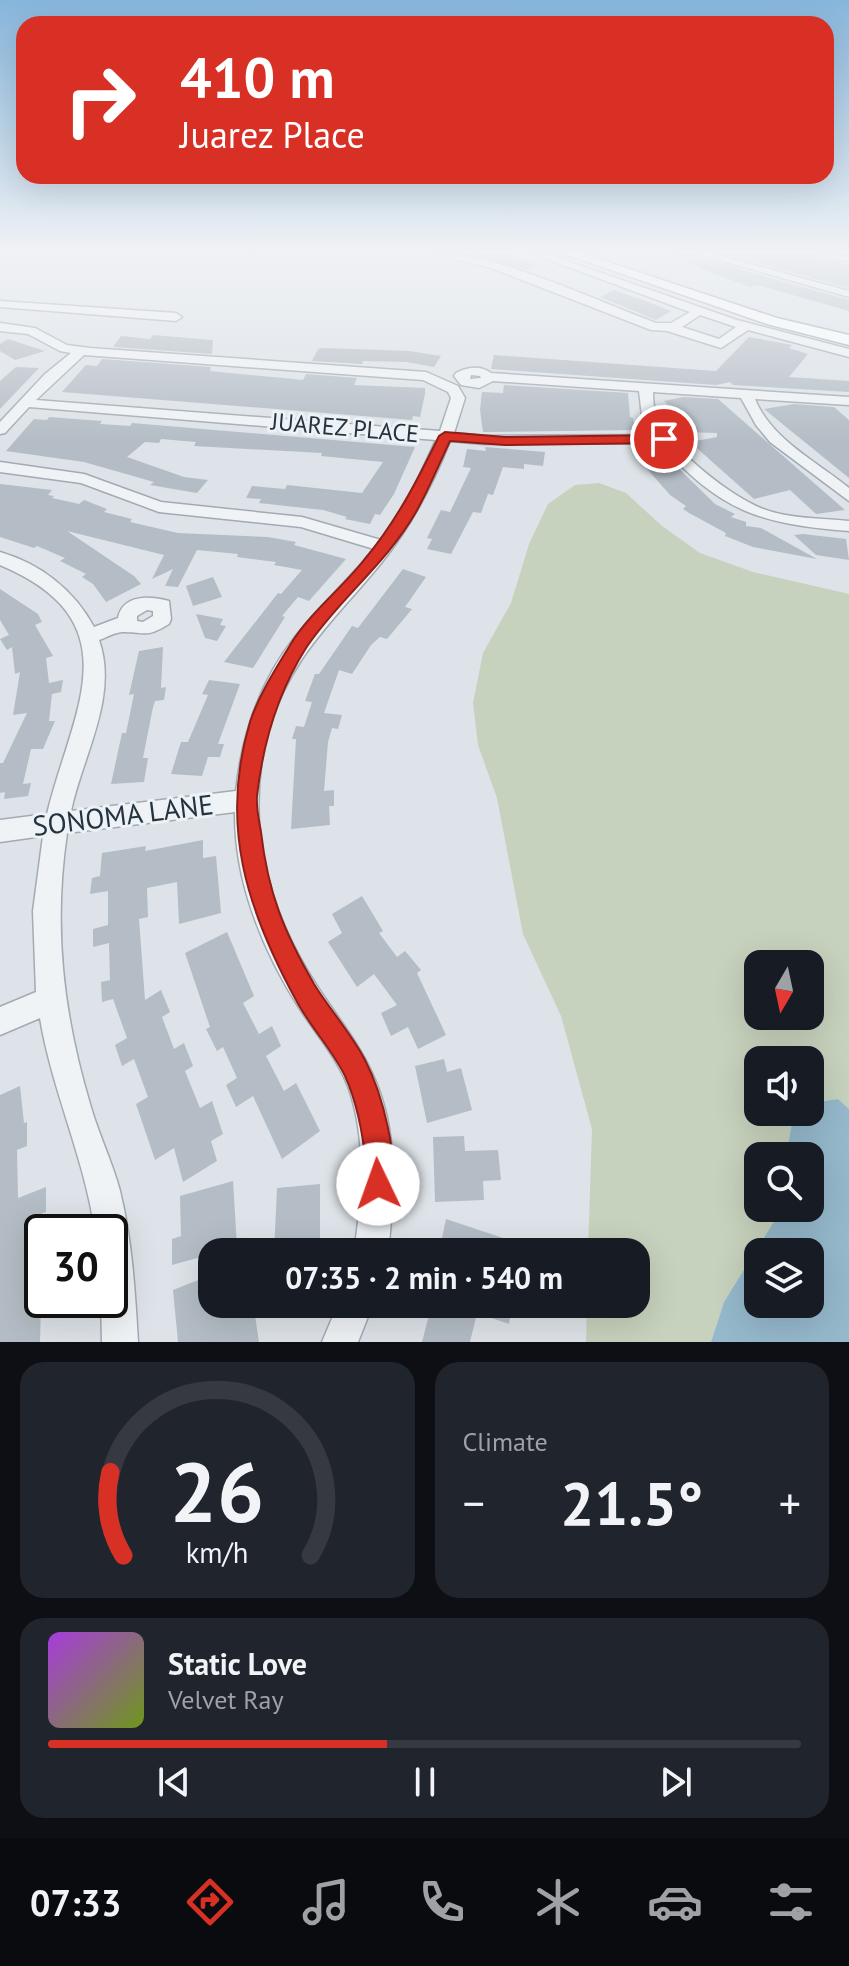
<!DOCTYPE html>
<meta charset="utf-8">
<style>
:root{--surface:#171b24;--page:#20242c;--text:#f1f3f6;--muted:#9ea1a6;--line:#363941;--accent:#d93025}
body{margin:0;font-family:"PT Sans",sans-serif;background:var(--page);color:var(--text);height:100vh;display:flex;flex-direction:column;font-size:30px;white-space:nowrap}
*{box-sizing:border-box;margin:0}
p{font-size:26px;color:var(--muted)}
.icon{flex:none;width:44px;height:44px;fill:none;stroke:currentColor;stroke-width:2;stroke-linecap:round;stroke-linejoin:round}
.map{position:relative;height:1342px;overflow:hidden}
.panel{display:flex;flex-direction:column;gap:20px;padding:20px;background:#0d0f14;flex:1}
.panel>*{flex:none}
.top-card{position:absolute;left:16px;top:16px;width:818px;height:168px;border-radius:24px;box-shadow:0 8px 32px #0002;background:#d93025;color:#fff;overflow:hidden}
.needle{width:52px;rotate:189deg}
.controls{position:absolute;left:744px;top:950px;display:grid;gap:16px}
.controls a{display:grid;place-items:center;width:80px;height:80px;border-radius:16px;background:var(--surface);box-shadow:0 8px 32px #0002;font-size:40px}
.speed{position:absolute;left:24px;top:1214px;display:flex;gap:16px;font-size:40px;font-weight:700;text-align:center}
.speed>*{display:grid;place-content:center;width:104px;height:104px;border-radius:50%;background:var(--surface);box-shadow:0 8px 32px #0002;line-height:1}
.speed .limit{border:4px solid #111;border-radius:12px;background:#fff;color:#111}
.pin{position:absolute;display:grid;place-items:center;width:68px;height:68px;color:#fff;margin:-34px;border:4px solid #fff;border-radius:50%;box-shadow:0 2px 8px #0007}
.me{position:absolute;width:88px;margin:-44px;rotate:357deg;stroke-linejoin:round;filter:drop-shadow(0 0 6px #0008)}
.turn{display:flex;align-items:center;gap:28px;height:168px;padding:0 32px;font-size:36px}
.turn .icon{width:104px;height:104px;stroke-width:2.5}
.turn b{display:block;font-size:56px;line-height:68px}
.big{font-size:60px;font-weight:700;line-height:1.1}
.panel .tile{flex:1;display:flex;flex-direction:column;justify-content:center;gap:12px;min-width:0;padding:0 28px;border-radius:24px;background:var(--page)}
.panel .dial{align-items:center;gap:0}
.dial svg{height:208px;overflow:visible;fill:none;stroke:var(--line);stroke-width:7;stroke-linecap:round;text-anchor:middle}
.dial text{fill:var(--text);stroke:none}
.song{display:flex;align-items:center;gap:24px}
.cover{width:96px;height:96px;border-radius:12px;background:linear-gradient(135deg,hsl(280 70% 55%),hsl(80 70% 35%))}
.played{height:8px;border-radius:4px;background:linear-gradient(90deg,var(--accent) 45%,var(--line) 45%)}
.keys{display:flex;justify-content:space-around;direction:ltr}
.heat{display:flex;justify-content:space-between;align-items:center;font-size:44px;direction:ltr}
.panel .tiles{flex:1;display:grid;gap:20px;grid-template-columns:1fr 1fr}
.tile:last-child{grid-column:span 2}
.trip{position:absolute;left:198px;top:1238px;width:452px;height:80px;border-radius:24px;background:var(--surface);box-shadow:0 8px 32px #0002;font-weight:700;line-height:80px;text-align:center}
.tabs{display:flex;height:128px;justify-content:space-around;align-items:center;background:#090b0e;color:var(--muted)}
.tabs .icon{width:56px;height:56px}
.tabs .selected{color:var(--accent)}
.tabs b{font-size:36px;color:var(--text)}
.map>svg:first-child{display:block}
.green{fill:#c6d2bd;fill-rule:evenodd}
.water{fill:#95b8cb;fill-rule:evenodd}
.building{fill:#b4bdc5}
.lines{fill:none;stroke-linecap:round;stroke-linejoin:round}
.minor-casing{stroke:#a2abb2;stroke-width:3}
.major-casing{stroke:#9ba9b4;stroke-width:3}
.minor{fill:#f0f3f6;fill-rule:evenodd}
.major{fill:#fff;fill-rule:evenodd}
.route{fill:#d93025;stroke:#8d1f18;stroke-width:2}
.labels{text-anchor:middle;stroke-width:6;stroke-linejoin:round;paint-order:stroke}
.far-street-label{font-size:24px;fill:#25333f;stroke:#ecf2f5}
.street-label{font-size:28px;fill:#25333f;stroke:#ecf2f5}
</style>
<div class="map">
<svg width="849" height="1342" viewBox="0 0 849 1342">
<rect width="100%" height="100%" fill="#dde3e8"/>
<path class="green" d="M599 483 626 493 662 526 700 553 753 572 849 594V1109L838 1099 810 1103V1060H758V1112H794L786 1156H758V1208H778L776 1220 724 1302 711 1342H586L587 1304H636V1252H588L592 1129 561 1016 523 934 497 798 478 745 473 703 483 653 511 603 529 544 548 504 575 485ZM758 964H810V1016H758Z"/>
<path class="water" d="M838 1099 849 1109V1342H711L724 1302 775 1220 778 1208H810V1156H786L794 1112H810V1103ZM758 1252H810V1304H758Z"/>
<g class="building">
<polygon points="507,254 537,265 526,270 475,255"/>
<polygon points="673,254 695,254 697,257 849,300 849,311 758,285 750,287 704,270"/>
<polygon points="723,254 820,254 823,259 849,265 849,288"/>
<polygon points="614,290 646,301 671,311 656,320 600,297"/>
<polygon points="153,335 213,340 212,354 113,347 121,336 150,339"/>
<polygon points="749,337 792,345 789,348 808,354 789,377 849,381 849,392 733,385 730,382 716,385 491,369 494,355 716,371"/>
<polygon points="8,339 45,351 15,360 0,351 0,344"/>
<polygon points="323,348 410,351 441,356 434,367 406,362 363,361 362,364 312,361 318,349"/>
<polygon points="102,359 211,367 210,371 303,380 306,374 357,378 354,385 425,388 425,394 420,417 413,416 412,420 62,392 86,365 97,366"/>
<polygon points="16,367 39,368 0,409 0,381"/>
<polygon points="504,385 628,393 630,417 633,418 635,430 483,432 480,410 482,392 503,393"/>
<polygon points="684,397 718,399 845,510 816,514 790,490 754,499 690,442 717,437 717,433 682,432 673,423 679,422 668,412 673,410 664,401"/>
<polygon points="794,404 834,407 849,420 849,478 764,409"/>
<polygon points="49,417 102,421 100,424 130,426 132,423 415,447 394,494 380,515 375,514 370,524 345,519 347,517 323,510 259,503 261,499 246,498 252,486 285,489 287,485 362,493 383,462 321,456 322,453 194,446 196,442 161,439 159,443 145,442 127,457 184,477 208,480 197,493 150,485 154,482 84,462 6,451 34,419 47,420"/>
<polygon points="485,447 545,452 543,466 524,464 524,469 503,467 493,495 488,494 481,513 473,512 451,554 427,549 432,539 427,538 441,510 450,512 471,468 463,467 467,449 486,451"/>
<polygon points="654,450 662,452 715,504 735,514 731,517 746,522 746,526 761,528 817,559 753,547 725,536 726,533 689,513 683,509 686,506 670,495 634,454"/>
<polygon points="0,484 52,490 48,495 54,496 52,498 79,504 84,500 107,509 104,512 132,519 130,522 178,533 268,537 296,542 294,545 346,559 309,601 298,597 282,616 285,617 253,668 224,662 278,593 281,594 302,570 274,565 276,562 237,557 238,554 197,550 178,587 165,586 173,569 152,579 164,555 67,531 134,576 141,584 106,602 93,584 82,577 86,574 60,561 65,558 37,546 34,548 0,537"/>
<polygon points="803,534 846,539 849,560 816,555 794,535"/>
<polygon points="403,569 426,577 405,607 412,609 387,639 380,637 371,645 352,674 339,670 324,713 342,715 338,729 332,728 328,742 324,791 334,790 334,806 329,806 330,825 291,829 296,739 292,739 296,726 304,727 312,702 305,701 315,674 319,674 352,626 358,628"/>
<polygon points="213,577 222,597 193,606 186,586"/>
<polygon points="0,589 38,614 42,622 35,625 53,656 46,658 49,683 63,680 61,692 52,694 49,721 55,721 43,749 31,749 23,784 31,783 28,796 4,799 5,792 0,793 0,763 3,763 27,713 13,715 20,672 15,674 12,647 7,650 0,639 9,635 0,620"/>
<polygon points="196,614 223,619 220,625 226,626 217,641 205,638"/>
<polygon points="163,647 161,688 166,687 164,700 155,701 153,707 143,758 148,758 144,782 111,784 122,733 126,733 134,694 129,695 139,651"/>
<polygon points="209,680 240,684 218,744 224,744 220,757 208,757 202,776 171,774 181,742 188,742 208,695 202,694"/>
<polygon points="203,840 203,858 216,856 221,913 179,924 177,882 147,888 148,917 139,919 145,1000 161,990 170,1012 162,1017 174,1049 184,1043 193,1066 185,1071 200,1108 212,1101 223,1134 211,1141 217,1161 183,1182 174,1148 155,1160 136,1104 148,1097 134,1059 122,1066 115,1045 127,1038 113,999 102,1002 101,982 110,980 109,943 93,947 93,929 108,925 108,891 90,894 92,878 100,876 102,853 146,846 145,851"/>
<polygon points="362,896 383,931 379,933 397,957 405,951 421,970 417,973 446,1035 418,1049 408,1027 391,1036 381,1013 397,1005 374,974 357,987 328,942 342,933 332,914"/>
<polygon points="227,932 254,996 243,1003 259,1034 272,1026 281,1046 266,1056 284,1091 296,1083 320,1131 282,1159 253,1096 236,1107 226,1085 237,1078 223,1047 217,1051 206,1029 210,1027 185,953"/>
<polygon points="444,1059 447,1072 461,1068 472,1110 427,1123 415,1066"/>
<polygon points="20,1086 24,1123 27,1122 27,1146 17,1150 18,1198 46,1187 46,1212 35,1216 35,1269 42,1267 40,1342 0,1342 0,1095"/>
<polygon points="464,1136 465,1151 498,1150 501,1180 483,1181 484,1200 435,1202 433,1137"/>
<polygon points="233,1181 237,1247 172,1265 172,1239 181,1236 180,1196"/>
<polygon points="320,1184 320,1252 274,1252 277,1188"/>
<polygon points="446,1219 506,1239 504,1252 439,1252"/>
<polygon points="206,1277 209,1304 238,1304 240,1316 254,1309 259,1342 178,1342 173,1290"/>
<polygon points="432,1304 512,1304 509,1324 477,1313 470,1342 422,1342"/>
</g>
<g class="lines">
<g class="minor-casing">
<g id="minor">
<path d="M436 254C492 251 600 302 656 323H671L690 312 533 254H547L737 320 849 349V357L748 330 721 348 667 331 651 330 491 268ZM700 315 736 327 719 339 682 327Z"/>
<polygon points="698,254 713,254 849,291 849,297"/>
<polygon points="823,254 849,256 849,262 824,256"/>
<polygon points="0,301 176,313 182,317 176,321 0,307"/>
<path d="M0 323 35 328 67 345 90 348 426 372 458 386 465 398 454 433 484 436 653 435 642 416 639 391 493 381 479 388 461 385 454 376 456 373C467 367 481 365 491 373L849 397V405L755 399C772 440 816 461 849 488V501L770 442 756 425 741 398 653 392C653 402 654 413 659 422 676 453 730 496 763 509 790 519 821 518 849 521V531C761 524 720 512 660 443L484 444 450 441C433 484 411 526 382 562 336 619 289 657 268 732 244 821 267 910 317 986 339 1020 365 1050 379 1090 398 1142 394 1198 388 1252H354C362 1198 367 1142 349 1089 338 1058 315 1033 298 1006 262 949 234 880 235 812L67 833C53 927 63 1013 90 1104 98 1133 112 1161 120 1191 132 1240 135 1291 138 1342H102L101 1300H110V1232H95C85 1159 52 1091 40 1018L0 1035V1007L36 992 33 911 43 836 0 842V820L47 814C71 713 136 622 0 565V552C41 564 74 590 94 627L118 618C123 594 150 596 169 601L171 619 169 624C147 637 148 633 125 632 117 631 107 637 99 640 119 697 82 757 71 811L236 791C242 735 260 681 295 637 319 606 349 580 374 549L301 527 159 512 81 483 0 472V462L84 474 161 502 302 517 381 540 412 492 436 440 29 407 5 433 0 434V422L45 374 71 353 60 351 28 334 0 331ZM84 355 423 380 448 392 451 398 440 431 36 400ZM471 375 480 376 481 378 470 379ZM147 610 153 611V616L143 622 137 621V616Z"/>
<polygon points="338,1304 373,1304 358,1342 322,1342"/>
</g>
</g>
<g class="major-casing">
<polygon id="major" points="565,254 584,254 777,318 849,335 849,345 767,324"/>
</g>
<use href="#minor" class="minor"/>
<use href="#major" class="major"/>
</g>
<linearGradient id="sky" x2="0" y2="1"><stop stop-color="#87b6dc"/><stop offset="0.57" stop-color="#f0f2f5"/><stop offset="1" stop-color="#f0f2f5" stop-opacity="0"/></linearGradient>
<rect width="849" height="442" fill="url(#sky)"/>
<path class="route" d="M445 432 505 437 664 435 670 439 664 443 505 445 450 441C439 464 429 489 416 512 387 563 338 600 306 648 277 694 263 742 257 796 256 808 259 820 261 832 268 893 284 932 314 984 330 1010 351 1033 365 1060 381 1091 402 1162 388 1194L378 1198 368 1194C363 1181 366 1172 365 1159 363 1133 356 1100 345 1076 332 1049 310 1027 296 1000 247 910 219 825 250 722 259 694 277 667 292 642 311 612 342 588 364 560 396 522 417 481 439 436Z"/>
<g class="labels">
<g class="far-street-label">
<text transform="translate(345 428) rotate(5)" y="8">JUAREZ PLACE</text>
</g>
<g class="street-label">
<text transform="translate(123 815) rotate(-7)" y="10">SONOMA LANE</text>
</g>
</g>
</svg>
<div class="controls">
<a><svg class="needle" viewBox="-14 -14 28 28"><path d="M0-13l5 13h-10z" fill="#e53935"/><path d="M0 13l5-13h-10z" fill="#9ea1a6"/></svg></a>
<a><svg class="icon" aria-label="sound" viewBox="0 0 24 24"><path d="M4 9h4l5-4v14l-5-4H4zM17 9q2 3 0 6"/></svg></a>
<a><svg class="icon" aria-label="search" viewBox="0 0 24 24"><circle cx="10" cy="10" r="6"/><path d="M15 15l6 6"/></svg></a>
<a><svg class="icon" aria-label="layers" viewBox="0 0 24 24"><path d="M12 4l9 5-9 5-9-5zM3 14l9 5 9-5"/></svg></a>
</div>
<div class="speed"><div class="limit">30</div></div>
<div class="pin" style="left:664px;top:439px;background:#d93025"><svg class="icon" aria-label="arrive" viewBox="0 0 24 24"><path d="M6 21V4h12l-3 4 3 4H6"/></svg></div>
<svg class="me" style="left:378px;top:1184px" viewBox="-20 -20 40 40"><circle r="19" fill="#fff"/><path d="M0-13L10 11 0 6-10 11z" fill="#d93025"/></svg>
<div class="trip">07:35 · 2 min · 540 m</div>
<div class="top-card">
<div class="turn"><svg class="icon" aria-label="right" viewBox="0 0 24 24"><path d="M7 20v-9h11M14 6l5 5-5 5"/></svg><div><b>410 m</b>Juarez Place</div></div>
</div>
</div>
<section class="panel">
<div class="tiles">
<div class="tile dial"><svg viewBox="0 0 100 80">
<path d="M14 69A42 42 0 1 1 86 69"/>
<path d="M14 69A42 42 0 0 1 9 37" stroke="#d93025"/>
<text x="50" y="56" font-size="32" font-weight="700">26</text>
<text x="50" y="72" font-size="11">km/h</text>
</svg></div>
<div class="tile"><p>Climate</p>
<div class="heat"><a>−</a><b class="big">21.5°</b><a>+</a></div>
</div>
<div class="tile">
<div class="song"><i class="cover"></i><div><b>Static Love</b><p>Velvet Ray</p></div></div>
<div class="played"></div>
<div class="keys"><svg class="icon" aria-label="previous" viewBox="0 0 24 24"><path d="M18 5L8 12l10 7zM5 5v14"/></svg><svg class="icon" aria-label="pause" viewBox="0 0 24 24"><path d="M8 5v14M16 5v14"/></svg><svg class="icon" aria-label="next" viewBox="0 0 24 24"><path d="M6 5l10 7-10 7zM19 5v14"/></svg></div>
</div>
</div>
</section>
<nav class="tabs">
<b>07:33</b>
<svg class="icon selected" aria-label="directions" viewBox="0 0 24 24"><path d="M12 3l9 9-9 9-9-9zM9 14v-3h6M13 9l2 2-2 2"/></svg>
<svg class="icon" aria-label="music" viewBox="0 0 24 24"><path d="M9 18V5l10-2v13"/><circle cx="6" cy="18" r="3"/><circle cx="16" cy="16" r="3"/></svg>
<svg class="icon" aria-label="phone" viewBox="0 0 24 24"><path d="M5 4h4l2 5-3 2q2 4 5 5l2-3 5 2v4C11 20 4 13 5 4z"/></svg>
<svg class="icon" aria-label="climate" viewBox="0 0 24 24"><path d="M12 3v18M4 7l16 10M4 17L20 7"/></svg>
<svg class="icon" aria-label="car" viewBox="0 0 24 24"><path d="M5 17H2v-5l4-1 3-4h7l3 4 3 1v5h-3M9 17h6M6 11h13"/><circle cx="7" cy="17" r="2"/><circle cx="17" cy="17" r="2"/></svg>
<svg class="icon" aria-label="filters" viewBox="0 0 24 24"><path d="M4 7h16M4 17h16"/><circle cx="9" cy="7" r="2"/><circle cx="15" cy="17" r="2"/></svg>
</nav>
